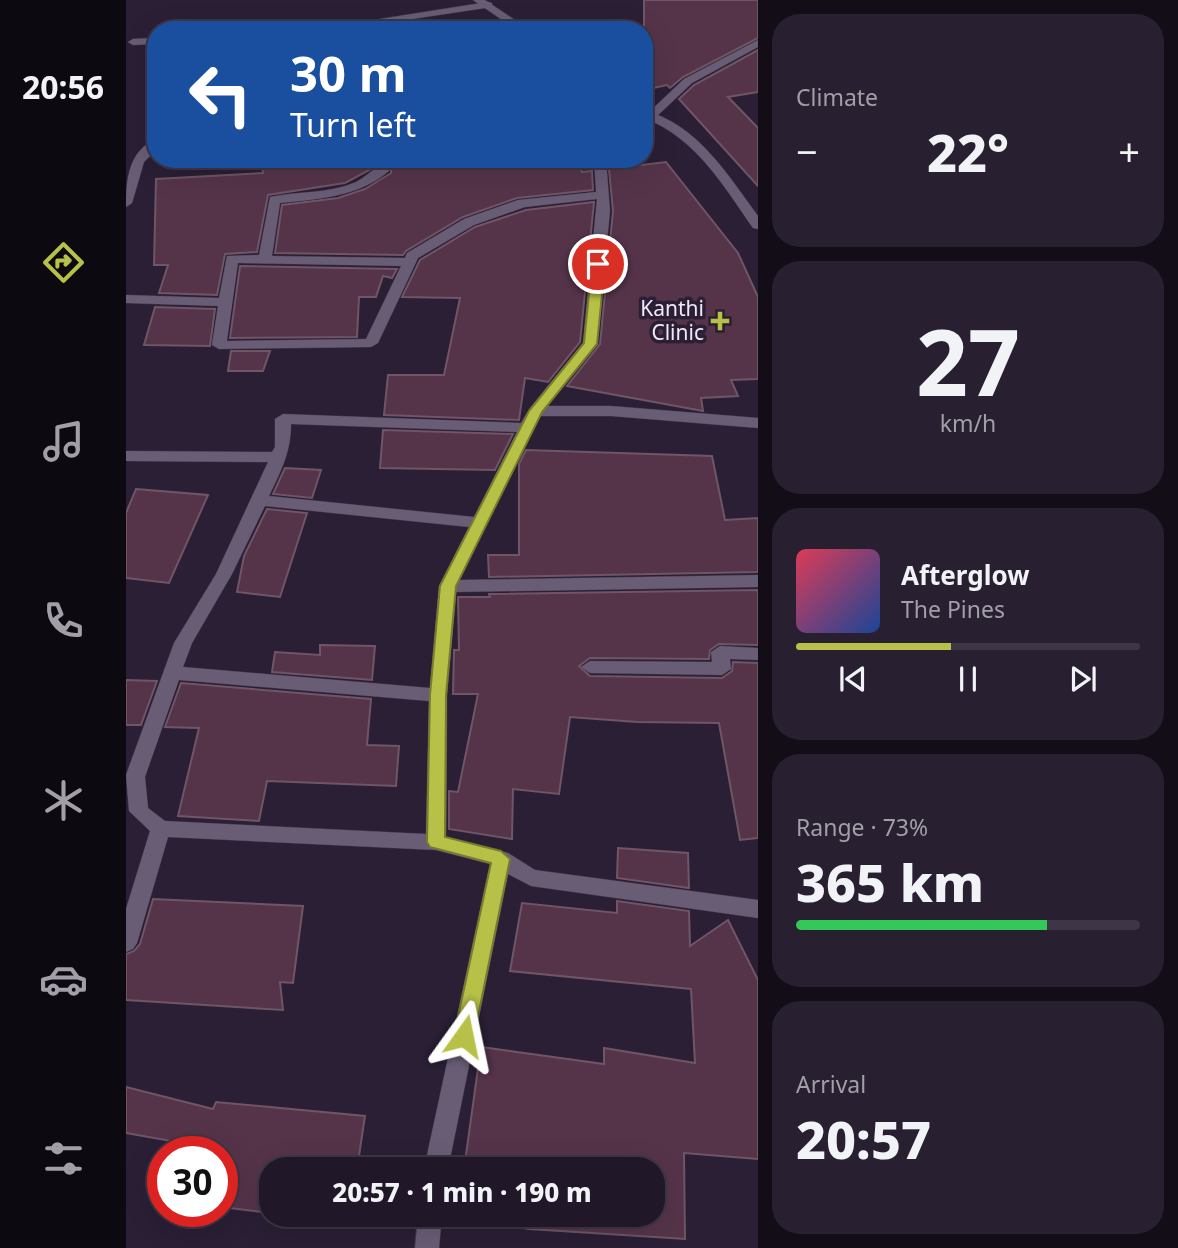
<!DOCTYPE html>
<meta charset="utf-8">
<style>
:root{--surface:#201728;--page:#282030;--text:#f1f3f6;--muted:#a29fa8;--line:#3d3645;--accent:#b8c147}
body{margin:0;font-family:"Noto Sans",sans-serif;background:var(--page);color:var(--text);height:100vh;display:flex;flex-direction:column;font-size:26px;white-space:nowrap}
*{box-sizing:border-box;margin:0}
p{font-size:23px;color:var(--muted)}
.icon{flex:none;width:38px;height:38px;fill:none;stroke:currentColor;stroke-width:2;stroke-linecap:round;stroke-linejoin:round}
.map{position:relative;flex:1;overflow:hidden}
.side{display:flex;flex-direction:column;gap:14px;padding:14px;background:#120d16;width:420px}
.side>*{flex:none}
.top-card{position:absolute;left:21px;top:21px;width:506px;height:147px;border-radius:28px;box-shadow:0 7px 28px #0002,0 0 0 2px var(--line);background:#1a4fa0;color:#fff;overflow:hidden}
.speed{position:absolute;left:21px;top:1136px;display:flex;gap:14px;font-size:35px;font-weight:700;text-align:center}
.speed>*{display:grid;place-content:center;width:91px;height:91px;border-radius:50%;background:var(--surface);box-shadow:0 7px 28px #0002,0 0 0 2px var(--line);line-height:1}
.speed .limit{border:10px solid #d22;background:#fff;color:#111}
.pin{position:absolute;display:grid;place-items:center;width:60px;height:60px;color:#fff;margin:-30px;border:4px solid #fff;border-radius:50%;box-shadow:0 2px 7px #0007}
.me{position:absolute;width:77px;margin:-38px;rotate:12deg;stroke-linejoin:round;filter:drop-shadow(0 0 5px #0008)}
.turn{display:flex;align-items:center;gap:24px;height:147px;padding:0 28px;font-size:32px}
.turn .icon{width:91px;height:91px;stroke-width:2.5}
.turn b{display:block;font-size:49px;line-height:60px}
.big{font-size:52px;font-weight:800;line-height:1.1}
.side .tile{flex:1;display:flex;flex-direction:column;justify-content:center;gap:10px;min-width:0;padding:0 24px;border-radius:28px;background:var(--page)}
.side .dial{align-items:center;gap:0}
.dial b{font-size:91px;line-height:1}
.song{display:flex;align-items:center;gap:21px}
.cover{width:84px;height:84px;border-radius:10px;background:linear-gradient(135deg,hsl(350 70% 55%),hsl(220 70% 35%))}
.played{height:7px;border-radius:4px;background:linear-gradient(90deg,var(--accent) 45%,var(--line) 45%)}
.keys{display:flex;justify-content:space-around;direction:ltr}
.heat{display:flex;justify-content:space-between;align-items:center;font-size:38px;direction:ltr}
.charge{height:10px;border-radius:5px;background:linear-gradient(90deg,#34c759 73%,var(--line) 0)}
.trip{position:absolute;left:133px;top:1157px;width:406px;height:70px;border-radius:28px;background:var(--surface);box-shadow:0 7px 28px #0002,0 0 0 2px var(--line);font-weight:800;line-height:70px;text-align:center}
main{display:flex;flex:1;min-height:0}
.tab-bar{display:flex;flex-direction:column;width:126px;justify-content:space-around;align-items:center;background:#0d0910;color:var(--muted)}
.tab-bar .icon{width:49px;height:49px}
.tab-bar .selected{color:var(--accent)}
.tab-bar b{font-size:32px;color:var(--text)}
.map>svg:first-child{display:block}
.building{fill:#55344a;stroke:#6f5566;stroke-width:2}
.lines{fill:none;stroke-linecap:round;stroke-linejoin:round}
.minor-casing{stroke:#43394c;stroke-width:1}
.tertiary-casing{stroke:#43394c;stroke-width:1}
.minor{fill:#695d76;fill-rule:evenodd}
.tertiary{fill:#695d76;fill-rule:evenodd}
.route{fill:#b8c147;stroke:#787d2e;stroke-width:2}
.poi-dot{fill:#b8c147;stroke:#2a1f35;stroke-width:2.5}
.labels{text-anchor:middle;stroke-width:7;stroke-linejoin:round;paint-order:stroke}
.poi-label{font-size:21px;fill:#efe8f7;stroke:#2a1f35;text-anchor:end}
</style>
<main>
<nav class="tab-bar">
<b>20:56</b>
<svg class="icon selected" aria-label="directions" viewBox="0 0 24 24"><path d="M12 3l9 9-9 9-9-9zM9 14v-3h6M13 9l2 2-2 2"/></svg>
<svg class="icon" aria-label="music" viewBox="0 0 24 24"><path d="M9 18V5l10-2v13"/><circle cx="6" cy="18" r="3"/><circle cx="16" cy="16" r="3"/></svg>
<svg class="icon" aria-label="phone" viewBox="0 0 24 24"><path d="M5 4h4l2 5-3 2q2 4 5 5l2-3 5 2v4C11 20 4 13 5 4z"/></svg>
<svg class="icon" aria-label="climate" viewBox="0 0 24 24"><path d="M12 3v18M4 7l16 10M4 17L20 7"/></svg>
<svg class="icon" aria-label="car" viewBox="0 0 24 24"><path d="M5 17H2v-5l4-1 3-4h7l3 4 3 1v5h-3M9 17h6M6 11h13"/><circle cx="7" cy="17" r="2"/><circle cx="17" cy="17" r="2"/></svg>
<svg class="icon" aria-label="filters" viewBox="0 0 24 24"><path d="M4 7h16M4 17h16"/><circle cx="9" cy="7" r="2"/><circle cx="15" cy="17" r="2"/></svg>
</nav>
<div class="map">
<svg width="632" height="1248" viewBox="0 0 632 1248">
<rect width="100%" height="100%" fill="#2a1f35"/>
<g class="building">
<polygon points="518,0 632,0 632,38 557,77 544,88 541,85 518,90"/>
<polygon points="632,50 632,92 602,97 632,128 632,186 553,99 568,85"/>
<polygon points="135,159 410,159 410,166 453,163 456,172 466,171 467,190 391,198 337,217 280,251 277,255 149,253 156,205 212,198 239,189 265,173 265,163 258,162 219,183 142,195 131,252 99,254 91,295 33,293 42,265 28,265 30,179 137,173"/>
<polygon points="540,162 612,253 632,297 632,379 605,380 612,396 575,398 577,411 441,386 474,344 487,211 483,169"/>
<polygon points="468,202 454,342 422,382 399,378 393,420 258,415 262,375 318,375 334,298 276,297 294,260 349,227 400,210"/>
<polygon points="114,266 271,269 266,278 257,276 250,297 233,297 231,337 104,338"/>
<polygon points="29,307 89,309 84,346 18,345"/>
<polygon points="105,351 144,351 137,371 102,371"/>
<polygon points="257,430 387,434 369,470 254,468"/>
<polygon points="400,450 586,456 599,520 632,518 632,572 363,577 362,555 393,555 393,464"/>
<polygon points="159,468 195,470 186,498 147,494"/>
<polygon points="10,489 82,495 43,583 0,578 0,513"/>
<polygon points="141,509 181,513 154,597 111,592 118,556"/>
<polygon points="632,590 632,645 593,644 584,650 583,659 464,658 453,666 464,676 596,678 606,671 607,662 632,663 632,838 614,840 593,723 511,722 444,717 433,794 387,789 386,839 323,829 323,791 332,792 352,694 327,694 328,650 333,650 332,597 364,597 363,594"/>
<polygon points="194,645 249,646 246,680 146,672 149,652 194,655"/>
<polygon points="0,680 31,681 15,725 0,725"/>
<polygon points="55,683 245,699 241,745 273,746 270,786 141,781 133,821 52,816 73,728 39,727"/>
<polygon points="492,848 562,853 563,888 491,878"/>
<polygon points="27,899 177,906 167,983 154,982 157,1010 0,1000 0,954 8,951 14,944"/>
<polygon points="491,901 563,911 564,946 602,920 632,980 632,1159 558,1153 559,1239 403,1229 348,1220 348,1214 527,1214 527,1169 338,1169 355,1047 478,1064 478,1048 569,1063 565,989 384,971 396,903 491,913"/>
<polygon points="0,1087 87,1109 90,1102 239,1116 231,1169 145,1169 145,1213 96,1207 96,1150 0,1133"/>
<polygon points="155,1214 248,1214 246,1226"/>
</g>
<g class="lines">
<g class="minor-casing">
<g id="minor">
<polygon points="362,2 366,3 366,7 213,30 184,30"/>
<polygon points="30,38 30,44 7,45 2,42 7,39"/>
<polygon points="632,40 632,47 566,83 529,118 521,118 521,114 558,79"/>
<path d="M30 139V150L18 162 6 203 0 207C0 181 2 151 30 139Z"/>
<path d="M468 159H480L484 211 471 344 421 406H485L632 418V428L485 416H414L333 580 632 575V587L330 592 321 695 320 837 382 853 409 870 632 900V918L405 886 382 874 322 1169H298L364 864 310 850 42 837 11 943 7 949 0 952V909L24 831 3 811 0 775 48 643 90 574 142 462 0 461V451L146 452 149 447V419L157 414 395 423 404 408 457 343 471 199 399 207 348 225 292 258 252 343 245 347 93 349 86 345 92 306 0 303V295L93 298 101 256 133 255 144 197C172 191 203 194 230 182 241 177 251 163 263 165V171C232 197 193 199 154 203L146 256 279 258 281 253 338 219 392 200 470 192ZM112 263 275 266 240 339 101 341ZM165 424 391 432 348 517 143 496C155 471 165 452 165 424ZM139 506 343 527 313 586 304 688 57 667 66 643 106 574ZM53 680 303 701 300 834 39 821 22 808 19 777Z"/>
<polygon points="594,646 632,648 632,660 604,659 605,669 596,675 464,673 455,667 464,661 586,662 585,652"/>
<polygon points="292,1214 316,1214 313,1248 289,1248"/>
</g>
</g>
<g class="tertiary-casing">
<g id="tertiary">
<polygon points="347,0 359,0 404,30 391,30"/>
<path d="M518 110C572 125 601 174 632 216V229L627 228C597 185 569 137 518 118Z"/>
</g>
</g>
<use href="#minor" class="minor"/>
<use href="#tertiary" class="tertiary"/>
</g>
<polygon class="route" points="472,260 479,264 471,344 416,412 330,586 320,695 319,837 375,851 384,859 348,1036 345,1042 338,1045 331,1042 328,1036 365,863 304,847 301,842 304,695 314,586 403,411 458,343 466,264"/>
<path class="poi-dot" d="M590.5 310.5h7v7h7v7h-7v7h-7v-7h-7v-7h7z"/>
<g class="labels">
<g class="poi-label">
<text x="578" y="316">Kanthi<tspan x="578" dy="24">Clinic</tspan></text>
</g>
</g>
</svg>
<div class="speed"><div class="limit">30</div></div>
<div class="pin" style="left:472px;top:264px;background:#d93025"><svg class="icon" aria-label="arrive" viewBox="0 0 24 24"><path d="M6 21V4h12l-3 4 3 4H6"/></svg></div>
<svg class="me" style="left:338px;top:1036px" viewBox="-20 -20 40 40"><path d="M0-17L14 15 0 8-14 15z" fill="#b8c147" stroke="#fff" stroke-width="4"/></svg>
<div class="trip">20:57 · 1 min · 190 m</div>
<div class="top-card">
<div class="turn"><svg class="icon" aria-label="left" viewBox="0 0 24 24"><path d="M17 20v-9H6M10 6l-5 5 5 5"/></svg><div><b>30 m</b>Turn left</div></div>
</div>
</div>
<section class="side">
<div class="tile"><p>Climate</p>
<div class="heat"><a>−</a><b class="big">22°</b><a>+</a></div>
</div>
<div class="tile dial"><b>27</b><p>km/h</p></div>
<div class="tile">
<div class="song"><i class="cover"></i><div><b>Afterglow</b><p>The Pines</p></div></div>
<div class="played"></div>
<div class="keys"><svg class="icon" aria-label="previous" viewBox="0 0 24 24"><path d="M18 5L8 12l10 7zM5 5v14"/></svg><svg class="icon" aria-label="pause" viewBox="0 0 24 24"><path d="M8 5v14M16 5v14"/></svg><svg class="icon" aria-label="next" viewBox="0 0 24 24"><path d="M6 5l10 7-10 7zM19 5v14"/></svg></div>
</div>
<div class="tile"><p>Range · 73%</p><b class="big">365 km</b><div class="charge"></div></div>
<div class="tile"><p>Arrival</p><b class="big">20:57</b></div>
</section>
</main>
